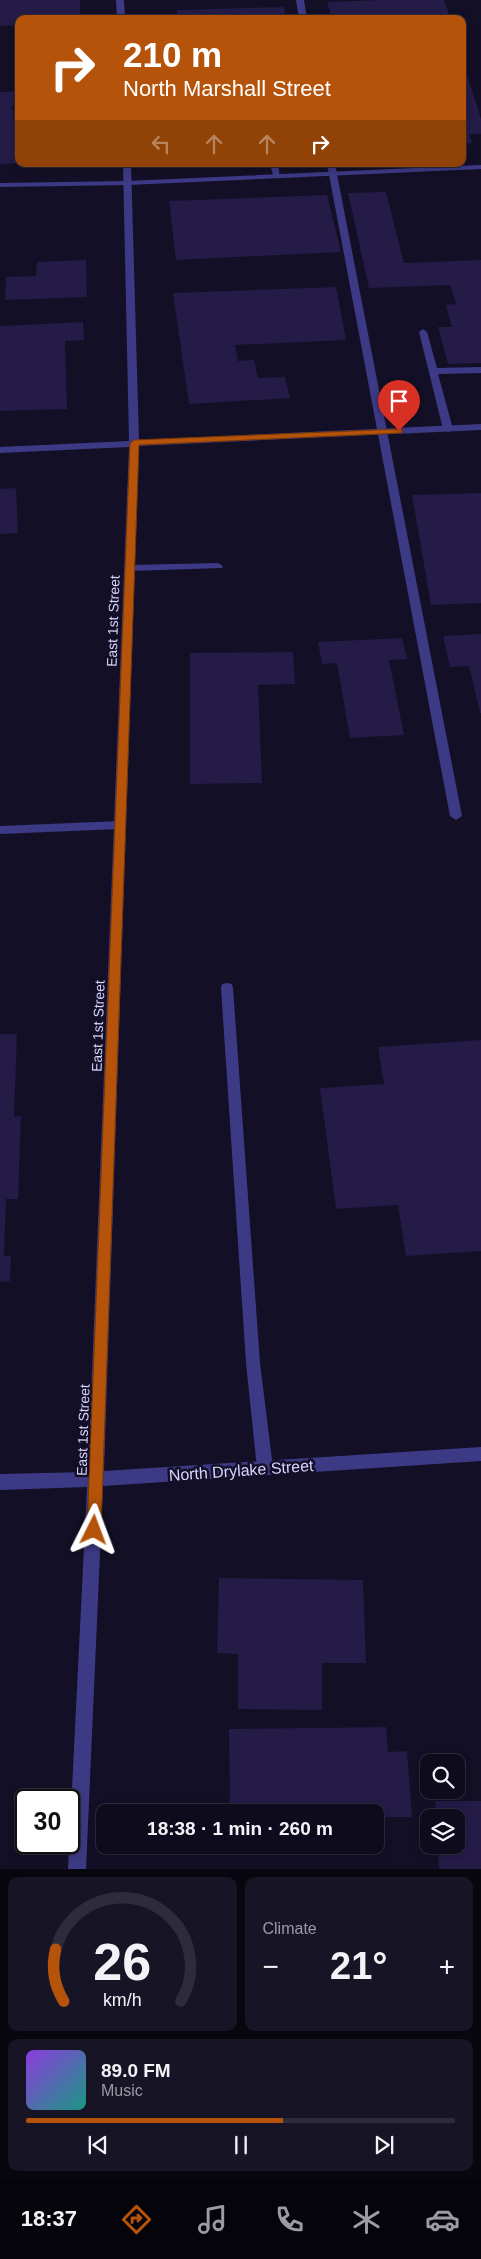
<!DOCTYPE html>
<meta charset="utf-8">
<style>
:root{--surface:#0e0b1c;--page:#171425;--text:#f1f3f6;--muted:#9b9ba3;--line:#2e2b3b;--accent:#b45309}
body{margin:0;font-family:Helvetica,sans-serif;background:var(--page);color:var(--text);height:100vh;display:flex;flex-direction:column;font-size:19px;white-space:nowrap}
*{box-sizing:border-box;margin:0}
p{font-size:16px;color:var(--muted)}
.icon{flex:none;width:28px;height:28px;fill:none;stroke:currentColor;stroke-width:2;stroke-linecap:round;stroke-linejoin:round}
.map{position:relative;height:1869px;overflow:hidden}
.drawer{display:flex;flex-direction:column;gap:8px;padding:8px;background:#08060f;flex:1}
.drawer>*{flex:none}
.hud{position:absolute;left:15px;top:15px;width:451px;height:152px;border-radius:10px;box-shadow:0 2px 8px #0003,0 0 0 1px var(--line);background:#b45309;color:#fff;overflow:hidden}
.buttons{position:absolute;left:420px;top:1754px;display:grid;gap:10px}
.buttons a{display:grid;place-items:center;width:45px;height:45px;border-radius:10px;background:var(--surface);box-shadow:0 2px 8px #0003,0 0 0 1px var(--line);font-size:25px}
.speed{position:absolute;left:15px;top:1789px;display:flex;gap:10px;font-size:25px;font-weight:700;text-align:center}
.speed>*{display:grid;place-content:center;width:65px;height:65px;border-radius:50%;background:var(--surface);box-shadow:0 2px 8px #0003,0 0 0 1px var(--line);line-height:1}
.speed .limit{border:2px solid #111;border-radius:8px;background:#fff;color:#111}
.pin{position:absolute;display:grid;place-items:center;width:42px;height:42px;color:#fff;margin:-51px -21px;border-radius:50% 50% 50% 0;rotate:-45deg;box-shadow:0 0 5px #0007}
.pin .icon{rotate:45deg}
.me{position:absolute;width:55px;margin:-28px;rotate:3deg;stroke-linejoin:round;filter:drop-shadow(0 0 4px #0008)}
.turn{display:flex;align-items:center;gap:18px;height:105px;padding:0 25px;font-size:22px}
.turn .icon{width:65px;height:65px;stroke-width:2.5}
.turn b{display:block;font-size:35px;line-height:42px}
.lanes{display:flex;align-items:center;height:48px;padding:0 25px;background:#0003;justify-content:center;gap:25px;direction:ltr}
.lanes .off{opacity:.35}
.big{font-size:38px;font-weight:600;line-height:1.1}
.drawer .card{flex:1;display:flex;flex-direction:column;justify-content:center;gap:8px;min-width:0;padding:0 18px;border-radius:10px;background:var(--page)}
.drawer .dial{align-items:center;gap:0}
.dial svg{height:130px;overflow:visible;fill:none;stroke:var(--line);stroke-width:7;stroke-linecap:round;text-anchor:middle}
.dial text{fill:var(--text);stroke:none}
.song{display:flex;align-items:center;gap:15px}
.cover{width:60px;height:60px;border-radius:8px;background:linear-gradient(135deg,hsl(270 70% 55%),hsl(170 70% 35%))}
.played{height:5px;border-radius:2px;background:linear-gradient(90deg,var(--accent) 60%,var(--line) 60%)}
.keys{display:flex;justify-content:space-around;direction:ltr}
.heat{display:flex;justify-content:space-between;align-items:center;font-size:28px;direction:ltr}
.drawer .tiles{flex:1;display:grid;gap:8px;grid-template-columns:1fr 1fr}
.card:last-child{grid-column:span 2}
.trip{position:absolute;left:96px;top:1804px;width:288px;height:50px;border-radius:10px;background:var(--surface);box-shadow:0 2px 8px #0003,0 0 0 1px var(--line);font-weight:600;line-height:50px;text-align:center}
.tab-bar{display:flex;height:80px;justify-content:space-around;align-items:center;background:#06040b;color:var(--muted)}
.tab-bar .icon{width:35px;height:35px}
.tab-bar .selected{color:var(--accent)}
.tab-bar b{font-size:22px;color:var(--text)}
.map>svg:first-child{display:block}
.building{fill:#241b47}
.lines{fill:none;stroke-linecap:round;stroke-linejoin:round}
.service{fill:#3d3a85;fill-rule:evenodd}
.minor{fill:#3d3a85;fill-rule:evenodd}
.tertiary{fill:#3d3a85;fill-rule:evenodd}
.route{fill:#b45309;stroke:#753606}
.labels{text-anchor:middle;stroke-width:5;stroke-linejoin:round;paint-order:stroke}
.street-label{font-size:14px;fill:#d9d4ff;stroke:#130f26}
.near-street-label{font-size:16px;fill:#d9d4ff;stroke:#130f26}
</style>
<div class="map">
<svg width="481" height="1869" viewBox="0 0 481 1869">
<rect width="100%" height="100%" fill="#130f26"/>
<g class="building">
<polygon points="0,0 80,0 80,19 19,19 19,25 0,26"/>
<polygon points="381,0 444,0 451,19 332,19 327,2"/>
<polygon points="284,7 286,19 177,19 177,10"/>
<polygon points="462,68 465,68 481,119 481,134 469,134 472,143 462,144"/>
<polygon points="19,91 19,106 12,106 15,124 19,124 19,163 0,164 0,92"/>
<polygon points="386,192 404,263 481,260 481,363 448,364 438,327 452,327 446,305 456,304 450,285 369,288 348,193"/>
<polygon points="327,195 341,252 176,260 169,201"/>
<polygon points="86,260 87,297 5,300 6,277 36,276 37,262"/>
<polygon points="336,287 346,340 235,345 238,361 254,360 258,378 285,377 290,398 189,404 173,293"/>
<polygon points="83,322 84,340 65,341 67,409 0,411 0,326"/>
<polygon points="16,488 18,533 0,534 0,489"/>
<polygon points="481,493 481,603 431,605 412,495"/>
<polygon points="481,634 481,713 480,713 469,666 450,667 443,636"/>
<polygon points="402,638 407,659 389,660 404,735 350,738 337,663 322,664 318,642"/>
<polygon points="293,652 295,684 258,685 262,783 190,784 190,653"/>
<polygon points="0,1034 17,1034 14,1117 21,1116 18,1199 6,1199 4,1256 11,1256 10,1281 0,1282"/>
<polygon points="481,1040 481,1251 406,1256 398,1205 336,1209 320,1088 384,1084 378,1047"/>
<polygon points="219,1578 363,1580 366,1663 322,1663 322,1710 238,1709 238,1654 217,1653"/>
<polygon points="386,1727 388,1752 407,1751 412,1817 379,1817 381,1847 230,1849 230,1845 375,1845 375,1812 230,1812 229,1729"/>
<polygon points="435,1801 481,1801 481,1869 439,1869 438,1845 456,1845 456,1818 436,1818"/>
</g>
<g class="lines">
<g class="service">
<polygon points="296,0 304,0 307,19 299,19"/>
<polygon points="270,164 278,164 280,178 274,178"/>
<polygon points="327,164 335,164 462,816 456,820 450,816"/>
<polygon points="423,329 427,332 437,368 481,367 481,373 438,374 453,429 451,431 448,432 443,429 419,332"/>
<polygon points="218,563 223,566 222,568 130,571 125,568 130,565"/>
<polygon points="120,821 126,825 120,829 0,834 0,826"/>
<polygon points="227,983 232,984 233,988 260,1363 273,1468 271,1473 265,1476 259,1473 257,1468 246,1363 221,988 222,984"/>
</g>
<g class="minor">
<polygon points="116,0 124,0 125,19 117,19"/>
<polygon points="123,164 131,164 139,440 481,424 481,430 139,446 104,1471 481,1447 481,1461 103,1486 86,1869 68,1869 87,1487 0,1490 0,1474 88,1472 129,447 0,453 0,447 129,441"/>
</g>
<polygon class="tertiary" points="481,165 481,169 128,185 0,187 0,183 128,181"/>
</g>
<polygon class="route" points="399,429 402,429 402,433 139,445 101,1530 99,1535 94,1537 89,1535 87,1530 130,443 134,440"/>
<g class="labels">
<g class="street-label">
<text transform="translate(113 621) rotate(-88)" y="5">East 1st Street</text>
<text transform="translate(98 1026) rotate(-88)" y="5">East 1st Street</text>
<text transform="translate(83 1430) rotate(-88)" y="5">East 1st Street</text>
</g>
<g class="near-street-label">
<text transform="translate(241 1470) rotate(-4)" y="6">North Drylake Street</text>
</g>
</g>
</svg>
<div class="buttons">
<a><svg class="icon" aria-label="search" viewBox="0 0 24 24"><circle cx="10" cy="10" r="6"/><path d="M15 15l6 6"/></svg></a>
<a><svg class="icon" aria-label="layers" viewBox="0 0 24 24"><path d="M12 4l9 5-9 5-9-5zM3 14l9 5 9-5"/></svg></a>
</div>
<div class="speed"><div class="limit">30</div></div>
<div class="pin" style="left:399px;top:431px;background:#d93025"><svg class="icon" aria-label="arrive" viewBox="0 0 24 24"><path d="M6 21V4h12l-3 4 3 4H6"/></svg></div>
<svg class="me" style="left:94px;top:1530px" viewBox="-20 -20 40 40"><path d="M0-17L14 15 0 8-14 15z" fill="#b45309" stroke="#fff" stroke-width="4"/></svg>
<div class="trip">18:38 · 1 min · 260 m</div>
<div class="hud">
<div class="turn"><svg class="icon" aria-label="right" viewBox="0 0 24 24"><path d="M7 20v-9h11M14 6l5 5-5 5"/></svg><div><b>210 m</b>North Marshall Street</div></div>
<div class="lanes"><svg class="icon off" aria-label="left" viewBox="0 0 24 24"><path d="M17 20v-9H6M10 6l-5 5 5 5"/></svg><svg class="icon off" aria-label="ahead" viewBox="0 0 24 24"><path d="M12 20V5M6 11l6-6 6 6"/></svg><svg class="icon off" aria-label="ahead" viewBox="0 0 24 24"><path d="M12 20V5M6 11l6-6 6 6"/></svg><svg class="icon" aria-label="right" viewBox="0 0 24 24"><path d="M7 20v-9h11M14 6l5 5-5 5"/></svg></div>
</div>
</div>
<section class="drawer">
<div class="tiles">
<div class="card dial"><svg viewBox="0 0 100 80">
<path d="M14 69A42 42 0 1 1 86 69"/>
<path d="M14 69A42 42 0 0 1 9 37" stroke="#b45309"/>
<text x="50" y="56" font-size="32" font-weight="700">26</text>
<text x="50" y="72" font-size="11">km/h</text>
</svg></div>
<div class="card"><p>Climate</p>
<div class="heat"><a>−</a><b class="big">21°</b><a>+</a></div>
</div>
<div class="card">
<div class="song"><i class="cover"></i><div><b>89.0 FM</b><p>Music</p></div></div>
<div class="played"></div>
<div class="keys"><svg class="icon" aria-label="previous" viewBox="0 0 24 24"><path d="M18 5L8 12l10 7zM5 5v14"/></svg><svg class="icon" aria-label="pause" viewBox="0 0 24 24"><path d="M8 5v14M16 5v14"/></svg><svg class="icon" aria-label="next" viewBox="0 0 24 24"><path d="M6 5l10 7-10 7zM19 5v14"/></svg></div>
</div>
</div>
</section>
<nav class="tab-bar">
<b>18:37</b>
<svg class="icon selected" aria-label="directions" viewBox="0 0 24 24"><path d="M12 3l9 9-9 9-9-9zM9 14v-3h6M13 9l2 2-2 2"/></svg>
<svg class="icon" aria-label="music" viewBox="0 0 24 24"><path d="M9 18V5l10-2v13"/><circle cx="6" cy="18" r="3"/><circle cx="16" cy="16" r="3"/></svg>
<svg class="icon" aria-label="phone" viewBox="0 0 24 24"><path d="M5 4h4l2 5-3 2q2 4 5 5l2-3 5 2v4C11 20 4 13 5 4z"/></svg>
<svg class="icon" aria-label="climate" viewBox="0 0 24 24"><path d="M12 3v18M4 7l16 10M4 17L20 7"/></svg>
<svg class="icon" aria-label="car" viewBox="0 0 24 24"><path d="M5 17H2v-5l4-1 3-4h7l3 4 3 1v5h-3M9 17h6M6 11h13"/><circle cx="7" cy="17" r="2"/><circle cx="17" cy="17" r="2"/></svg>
</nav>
